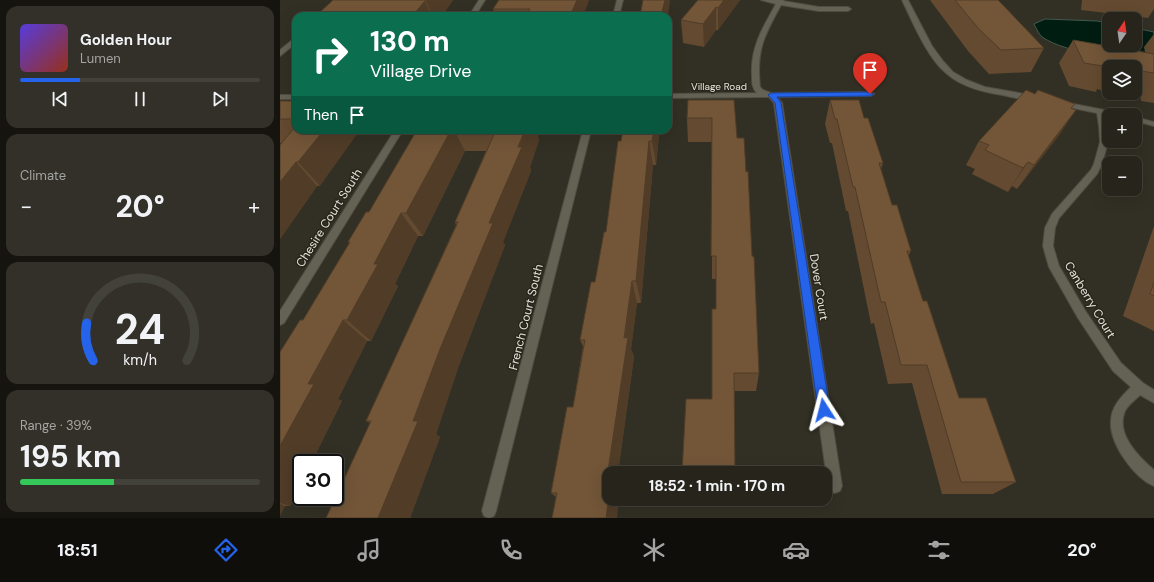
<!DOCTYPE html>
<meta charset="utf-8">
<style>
:root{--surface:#26241b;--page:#323028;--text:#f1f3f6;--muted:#a4a4a3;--line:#42413a;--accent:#2563eb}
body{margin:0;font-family:"DM Sans",sans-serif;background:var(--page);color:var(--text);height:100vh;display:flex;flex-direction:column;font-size:15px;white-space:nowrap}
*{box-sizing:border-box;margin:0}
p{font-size:13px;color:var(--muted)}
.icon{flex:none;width:22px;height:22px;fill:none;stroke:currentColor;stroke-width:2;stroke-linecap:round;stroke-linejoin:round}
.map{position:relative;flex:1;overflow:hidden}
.details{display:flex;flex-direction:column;gap:6px;padding:6px;background:#15140f;width:280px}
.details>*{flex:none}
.guide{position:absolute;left:12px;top:12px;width:380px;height:122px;border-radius:12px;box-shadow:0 4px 16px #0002,0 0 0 1px var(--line);background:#0b6e4f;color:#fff;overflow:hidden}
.needle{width:26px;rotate:13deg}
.buttons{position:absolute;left:822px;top:12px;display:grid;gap:8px}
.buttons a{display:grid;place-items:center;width:40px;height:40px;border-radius:8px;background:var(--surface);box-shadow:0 4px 16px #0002,0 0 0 1px var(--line);font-size:20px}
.speed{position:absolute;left:12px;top:454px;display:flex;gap:8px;font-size:20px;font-weight:700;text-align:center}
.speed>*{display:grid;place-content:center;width:52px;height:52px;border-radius:50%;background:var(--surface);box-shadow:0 4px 16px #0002,0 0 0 1px var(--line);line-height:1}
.speed .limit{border:2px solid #111;border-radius:6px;background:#fff;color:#111}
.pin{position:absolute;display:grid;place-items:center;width:34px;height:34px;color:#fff;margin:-41px -17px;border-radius:50% 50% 50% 0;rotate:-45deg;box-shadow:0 0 4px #0007}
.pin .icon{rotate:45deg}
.me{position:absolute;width:44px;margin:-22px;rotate:351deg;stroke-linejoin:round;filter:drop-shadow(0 0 3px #0008)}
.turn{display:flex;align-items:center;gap:14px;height:84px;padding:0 12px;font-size:18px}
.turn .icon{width:52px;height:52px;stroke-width:2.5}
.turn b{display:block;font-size:28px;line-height:34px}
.then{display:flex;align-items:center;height:38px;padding:0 12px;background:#0003;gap:8px;font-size:15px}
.big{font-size:30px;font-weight:700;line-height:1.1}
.details .widget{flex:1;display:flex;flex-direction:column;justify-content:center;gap:6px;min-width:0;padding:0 14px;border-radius:12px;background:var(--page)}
.details .dial{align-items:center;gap:0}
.dial svg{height:104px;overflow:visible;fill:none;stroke:var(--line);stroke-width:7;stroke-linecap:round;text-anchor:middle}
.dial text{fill:var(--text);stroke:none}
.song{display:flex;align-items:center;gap:12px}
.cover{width:48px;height:48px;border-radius:6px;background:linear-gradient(135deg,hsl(250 70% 55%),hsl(10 70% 35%))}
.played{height:4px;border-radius:2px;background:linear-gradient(90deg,var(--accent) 25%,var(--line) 25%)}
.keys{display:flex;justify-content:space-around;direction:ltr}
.heat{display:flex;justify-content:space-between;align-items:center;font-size:22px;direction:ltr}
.charge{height:6px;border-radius:3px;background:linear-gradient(90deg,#34c759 39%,var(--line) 0)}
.trip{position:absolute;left:322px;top:466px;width:230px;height:40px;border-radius:12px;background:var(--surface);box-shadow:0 4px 16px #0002,0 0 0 1px var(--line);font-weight:700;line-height:40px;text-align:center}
.tabs{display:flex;height:64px;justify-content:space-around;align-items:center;background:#0f0e0b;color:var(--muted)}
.tabs .icon{width:28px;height:28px}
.tabs .active{color:var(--accent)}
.tabs b{font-size:18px;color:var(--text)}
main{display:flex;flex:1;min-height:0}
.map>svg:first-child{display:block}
.water{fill:#001d12;stroke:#44584e}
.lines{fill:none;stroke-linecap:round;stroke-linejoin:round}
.minor-casing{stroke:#4f4d42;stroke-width:2}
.minor{fill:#646254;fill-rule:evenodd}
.wall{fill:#634a30}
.shaded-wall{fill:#503c27}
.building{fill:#735638;stroke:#503c27}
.route{fill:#2563eb;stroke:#184099}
.labels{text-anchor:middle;stroke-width:3;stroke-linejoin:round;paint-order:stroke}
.far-street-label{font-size:10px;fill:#e4e3db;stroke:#28261a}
.street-label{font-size:12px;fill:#e4e3db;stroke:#28261a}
</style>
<main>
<section class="details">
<div class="widget">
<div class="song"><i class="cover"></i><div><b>Golden Hour</b><p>Lumen</p></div></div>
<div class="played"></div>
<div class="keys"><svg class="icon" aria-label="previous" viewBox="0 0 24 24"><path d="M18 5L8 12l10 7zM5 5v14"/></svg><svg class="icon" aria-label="pause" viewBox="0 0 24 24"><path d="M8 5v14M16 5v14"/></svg><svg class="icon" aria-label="next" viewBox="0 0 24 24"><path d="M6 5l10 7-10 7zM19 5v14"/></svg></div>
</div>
<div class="widget"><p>Climate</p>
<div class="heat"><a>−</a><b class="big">20°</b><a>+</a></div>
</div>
<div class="widget dial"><svg viewBox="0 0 100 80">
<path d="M14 69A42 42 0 1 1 86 69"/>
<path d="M14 69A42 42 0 0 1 9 40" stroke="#2563eb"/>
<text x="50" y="56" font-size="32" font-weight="700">24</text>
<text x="50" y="72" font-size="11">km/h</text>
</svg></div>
<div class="widget"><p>Range · 39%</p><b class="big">195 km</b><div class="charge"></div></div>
</section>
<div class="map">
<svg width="874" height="518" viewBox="0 0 874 518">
<rect width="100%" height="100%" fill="#323024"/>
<path class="water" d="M765 19 817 21 829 23V45H855V28L874 32V62C842 57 789 55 762 37 759 34 756 28 754 24Z"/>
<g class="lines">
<g class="minor-casing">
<g id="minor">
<polygon points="199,0 205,0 195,16 189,16"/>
<polygon points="337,0 343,0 339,16 333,16"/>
<path d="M481 0H504L503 1 539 7H568L571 9 568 11H539L501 5C484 36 476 50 480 87L483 90 491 93 590 92 594 94 590 96 497 97 502 103 562 486 560 491 555 493 550 491 548 486 494 103 489 97 388 98V94L477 93C472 88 472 83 472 76 470 48 483 27 496 4Z"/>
<path d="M622 0H628L652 46 663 61 673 72 687 80 705 87 756 96V100C746 101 732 97 722 95 703 92 681 87 666 73 648 59 632 21 622 0Z"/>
<polygon points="16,37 16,43 0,56 0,50"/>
<rect x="0" y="95" width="16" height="4"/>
<path d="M778 101 840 113 841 115H825L828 142 822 164 817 174 779 218 775 228 773 246 779 266 806 312 841 363 863 383 874 390V403L860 395C855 400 848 405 845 411 835 434 859 457 874 470V486C854 478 829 443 831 421 831 407 841 397 851 387L833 371 798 318 769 267 763 246 765 228 772 214 811 170 814 164 820 142 819 127 817 113 778 105Z"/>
<polygon points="855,117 874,122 874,126 855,121"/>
<polygon points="115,130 123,130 4,323 0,325 0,311"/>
<polygon points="303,130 311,130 216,511 214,516 209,518 204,516 202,511"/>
</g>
</g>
<use href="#minor" class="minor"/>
</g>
<g class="wall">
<polygon points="53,0 173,0 162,16 36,16"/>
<polygon points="219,0 309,0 303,16 216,16 213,9"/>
<polygon points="418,0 460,0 438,30 436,30 424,47 403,43 401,20"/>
<polygon points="650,0 718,0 764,48 751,72 709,74 688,51"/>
<polygon points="802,0 874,0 874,9 868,18 801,10"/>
<polygon points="874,34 874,103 861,101 861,98 835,93 855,93 855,67 829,67 829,92 817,89 816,92 789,86 779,63 793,40 865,52 864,47"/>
<polygon points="454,100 457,138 472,256 479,373 476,391 454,391 432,399 436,309 436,279 432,279 432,142 408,142 407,118"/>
<polygon points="550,100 584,118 603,163 601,169 612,205 631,251 628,256 643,301 679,398 736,482 713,494 662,494 632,383 608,384 594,323 591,324 568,211 566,211 552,143 550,143 545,124"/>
<polygon points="0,101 16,101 16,130 40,186 37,186 0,239 1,143 0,143"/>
<polygon points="792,108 780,134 737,189 732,186 728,192 692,174 695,169 686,165 699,141"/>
<polygon points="137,130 260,130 258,136 259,140 250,167 251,171 223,242 225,245 178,368 156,434 160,437 130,518 46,518 90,423 86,421 176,225 175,222 206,151 185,151 143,236 138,236 115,284 118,286 91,341 87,341 58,399 62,401 10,506 5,506 0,515 0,352 23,320 69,244 68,242 89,212"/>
<polygon points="343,130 378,130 379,135 376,165 373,165 361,303 357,303 351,349 354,357 338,473 329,473 329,499 338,502 337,518 272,518 276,497 271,493 293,407 303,346 300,340 315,282 326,232"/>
<polygon points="874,226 874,331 843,316"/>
</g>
<g class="shaded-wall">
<polygon points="147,0 173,0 162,16 153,16 146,1"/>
<polygon points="297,0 309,0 303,16 290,16"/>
<polygon points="385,0 390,0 388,16 381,16"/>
<polygon points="444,0 460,0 438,30 438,8"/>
<polygon points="145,1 152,16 132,16"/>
<polygon points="436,7 436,30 424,47 423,24"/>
<polygon points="796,110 780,134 737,189 754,165"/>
<polygon points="44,130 80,130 40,186 18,162"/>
<polygon points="171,130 174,130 185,151 143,236 126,213"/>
<polygon points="245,130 260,130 258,136 259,140 250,167 251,171 223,242 225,245 178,368 156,434 160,437 130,518 98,518 133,421 160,349"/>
<polygon points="374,130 378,130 379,135 376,165 372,141"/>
<polygon points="369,141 373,165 361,303 356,281"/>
<polygon points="16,162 37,186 0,239 0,182"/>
<polygon points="748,162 728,192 743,168"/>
<polygon points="121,213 138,236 115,284 118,286 91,341 67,320 94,264"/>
<polygon points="352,281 357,303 351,349 354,357 338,473 329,473 329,496 325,491"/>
<polygon points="63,320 87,341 58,399 62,401 31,463 21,463 21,484 10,506 0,503 0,446 28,384"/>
<polygon points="329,496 329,499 336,499 338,502 337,518 326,518"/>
<polygon points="0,504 5,506 0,515"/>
</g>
<g class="building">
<polygon points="53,0 147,0 146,1 145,1 132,16 36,16"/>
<polygon points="219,0 297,0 290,16 247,16 250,9 213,9"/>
<polygon points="363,0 385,0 381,16 360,16"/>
<polygon points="418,0 444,0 438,8 436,7 423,24 401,20"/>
<polygon points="675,0 718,0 764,48 721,50 698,28"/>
<polygon points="793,40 874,54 874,73 855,70 855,67 841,67 832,65 832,67 829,67 804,63"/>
<polygon points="746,90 755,94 758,90 795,104 791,108 796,110 754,165 748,162 743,168 705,150 709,145 699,141"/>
<polygon points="408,100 454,100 457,138 464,138 466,172 468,171 472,256 474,257 479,373 454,373 455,473 402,473 406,399 432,399 432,309 436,309 436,256 431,256 432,118 407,118"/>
<polygon points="550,100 579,100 584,118 588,118 603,163 599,163 612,205 617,205 631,251 627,251 643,301 647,301 679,398 706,398 736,482 681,482 647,365 621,365 605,302 601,302 575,187 573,187 557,119 555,119"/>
<rect x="0" y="101" width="16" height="18"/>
<polygon points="16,126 16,130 44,130 18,162 16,162 0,182 0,145"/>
<polygon points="137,130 171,130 126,213 121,213 94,264 98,264 67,320 63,320 28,384 34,384 0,446 0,352 20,320 23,320 70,242 68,242 86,212 89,212"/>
<polygon points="216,130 245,130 238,147 242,147 209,223 213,223 160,349 133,421 138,421 98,518 46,518 91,421 86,421 178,222 175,222"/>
<polygon points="343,130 374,130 372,141 369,141 356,281 352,281 344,338 348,337 325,491 329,491 329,496 326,518 272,518 277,493 271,493 287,407 293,407 305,340 300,340 311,282 315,282 324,232 326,232 338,141 341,141"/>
<polygon points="874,282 874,296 870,294"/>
</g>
<polygon class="route" points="590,92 593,94 592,96 497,97 501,103 550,410 548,413 544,415 540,413 538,410 495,103 488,95 491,93"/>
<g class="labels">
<g class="far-street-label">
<text x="439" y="90">Village Road</text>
</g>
<g class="street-label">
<text transform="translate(49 218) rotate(-58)" y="4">Chesire Court South</text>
<text transform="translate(539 287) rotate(81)" y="4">Dover Court</text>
<text transform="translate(810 300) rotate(59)" y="4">Canberry Court</text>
<text transform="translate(246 317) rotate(-76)" y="4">French Court South</text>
</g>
</g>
</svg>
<div class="buttons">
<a><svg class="needle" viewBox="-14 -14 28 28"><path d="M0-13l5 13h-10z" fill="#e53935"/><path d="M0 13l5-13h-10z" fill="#a4a4a3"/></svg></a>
<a><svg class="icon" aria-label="layers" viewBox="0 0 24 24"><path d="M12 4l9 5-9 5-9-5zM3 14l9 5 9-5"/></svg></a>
<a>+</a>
<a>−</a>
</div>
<div class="speed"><div class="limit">30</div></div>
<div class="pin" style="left:590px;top:94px;background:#d93025"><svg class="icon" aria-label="arrive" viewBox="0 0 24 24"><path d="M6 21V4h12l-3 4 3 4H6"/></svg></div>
<svg class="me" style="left:544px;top:410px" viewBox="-20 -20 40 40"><path d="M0-17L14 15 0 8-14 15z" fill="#2563eb" stroke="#fff" stroke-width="4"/></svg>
<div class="trip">18:52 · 1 min · 170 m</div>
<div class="guide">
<div class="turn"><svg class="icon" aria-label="right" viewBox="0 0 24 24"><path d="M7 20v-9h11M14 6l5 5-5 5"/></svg><div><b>130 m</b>Village Drive</div></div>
<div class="then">Then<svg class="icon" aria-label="arrive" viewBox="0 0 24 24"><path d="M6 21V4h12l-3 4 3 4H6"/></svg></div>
</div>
</div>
</main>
<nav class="tabs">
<b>18:51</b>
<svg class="icon active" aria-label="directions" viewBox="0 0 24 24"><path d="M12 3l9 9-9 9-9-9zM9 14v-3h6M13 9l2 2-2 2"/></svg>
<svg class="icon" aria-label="music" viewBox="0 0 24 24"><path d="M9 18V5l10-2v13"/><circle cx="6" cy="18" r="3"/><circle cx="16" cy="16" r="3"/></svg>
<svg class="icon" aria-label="phone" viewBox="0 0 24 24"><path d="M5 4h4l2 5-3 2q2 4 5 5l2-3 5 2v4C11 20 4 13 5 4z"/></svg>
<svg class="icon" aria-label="climate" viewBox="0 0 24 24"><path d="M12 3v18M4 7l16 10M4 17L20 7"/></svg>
<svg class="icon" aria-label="car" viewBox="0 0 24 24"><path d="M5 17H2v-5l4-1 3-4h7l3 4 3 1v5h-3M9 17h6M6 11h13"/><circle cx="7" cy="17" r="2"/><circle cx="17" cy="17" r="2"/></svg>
<svg class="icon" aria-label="filters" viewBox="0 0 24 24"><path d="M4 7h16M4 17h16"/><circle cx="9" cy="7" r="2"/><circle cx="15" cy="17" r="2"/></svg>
<b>20°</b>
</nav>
